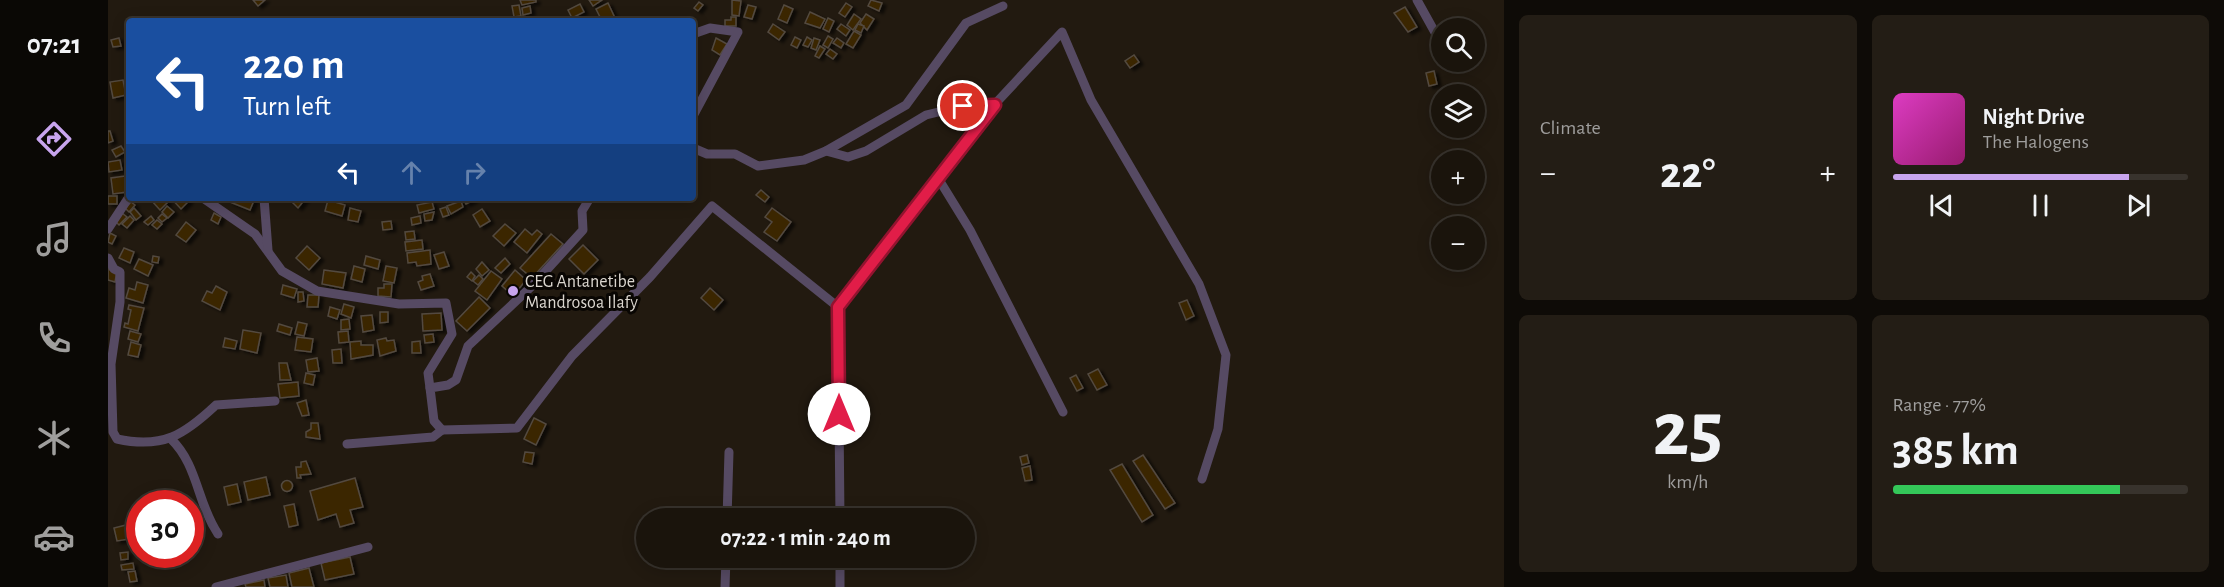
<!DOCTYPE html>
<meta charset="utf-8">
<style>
:root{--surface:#1a140c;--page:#231d15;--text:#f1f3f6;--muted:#9f9e9d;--line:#38332d;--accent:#c8a5ee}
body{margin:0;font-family:"Alegreya Sans",sans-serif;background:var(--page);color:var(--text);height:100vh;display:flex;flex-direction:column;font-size:22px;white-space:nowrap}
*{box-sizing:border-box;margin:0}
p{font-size:20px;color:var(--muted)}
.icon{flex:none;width:33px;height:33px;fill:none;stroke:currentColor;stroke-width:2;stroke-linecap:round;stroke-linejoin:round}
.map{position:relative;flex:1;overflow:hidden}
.side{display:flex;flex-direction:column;gap:15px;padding:15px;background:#0e0b07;width:720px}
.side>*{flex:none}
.guide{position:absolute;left:18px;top:18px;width:570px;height:183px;border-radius:6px;box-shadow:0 3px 15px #0003,0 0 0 2px var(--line);background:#1a4fa0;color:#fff;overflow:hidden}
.fabs{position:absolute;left:1323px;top:18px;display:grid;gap:12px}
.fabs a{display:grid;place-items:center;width:54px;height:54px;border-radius:50%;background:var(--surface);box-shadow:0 3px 15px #0003,0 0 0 2px var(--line);font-size:30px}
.speed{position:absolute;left:18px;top:490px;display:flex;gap:12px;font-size:30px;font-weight:700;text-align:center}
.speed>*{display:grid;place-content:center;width:78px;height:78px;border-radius:50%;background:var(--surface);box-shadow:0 3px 15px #0003,0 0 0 2px var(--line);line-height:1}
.speed .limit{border:9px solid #d22;background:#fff;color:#111}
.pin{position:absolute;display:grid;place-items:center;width:51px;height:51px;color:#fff;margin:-26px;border:3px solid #fff;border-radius:50%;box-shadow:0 2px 6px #0007}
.me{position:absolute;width:66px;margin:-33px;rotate:0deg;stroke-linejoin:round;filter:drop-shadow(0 0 4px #0008)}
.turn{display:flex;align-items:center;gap:21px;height:126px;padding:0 18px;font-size:27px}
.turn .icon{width:78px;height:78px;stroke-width:2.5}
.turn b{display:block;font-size:42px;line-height:51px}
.lanes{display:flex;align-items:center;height:57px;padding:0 18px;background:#0003;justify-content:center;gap:30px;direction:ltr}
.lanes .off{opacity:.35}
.big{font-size:45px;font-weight:600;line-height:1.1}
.side .widget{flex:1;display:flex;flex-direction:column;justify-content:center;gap:9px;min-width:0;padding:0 21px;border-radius:9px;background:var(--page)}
.side .dial{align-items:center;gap:0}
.dial b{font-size:78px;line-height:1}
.song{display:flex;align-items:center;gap:18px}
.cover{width:72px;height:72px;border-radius:9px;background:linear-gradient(135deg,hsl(310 70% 55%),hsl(320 70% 35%))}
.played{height:6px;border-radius:3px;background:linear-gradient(90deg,var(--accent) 80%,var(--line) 80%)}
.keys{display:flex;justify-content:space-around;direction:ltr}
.heat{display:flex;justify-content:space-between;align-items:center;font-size:33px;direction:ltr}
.charge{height:9px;border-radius:4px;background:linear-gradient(90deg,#34c759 77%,var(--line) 0)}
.side .tiles{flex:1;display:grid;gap:15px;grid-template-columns:repeat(2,1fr)}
.trip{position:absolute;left:528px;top:508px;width:339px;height:60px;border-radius:30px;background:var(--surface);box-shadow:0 3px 15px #0003,0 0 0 2px var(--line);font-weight:600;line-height:60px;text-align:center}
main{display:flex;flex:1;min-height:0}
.dock{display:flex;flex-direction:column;width:108px;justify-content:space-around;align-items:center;background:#0a0805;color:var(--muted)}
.dock .icon{width:42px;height:42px}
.dock .on{color:var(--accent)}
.dock b{font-size:27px;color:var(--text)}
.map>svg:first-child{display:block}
.building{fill:#3a2504;stroke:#534a3f;stroke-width:1.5;filter:url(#shadow)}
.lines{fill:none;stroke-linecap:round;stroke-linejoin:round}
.minor{stroke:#564a63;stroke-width:9}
.route-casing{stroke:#92132f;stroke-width:15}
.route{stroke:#e11d48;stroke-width:10}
.poi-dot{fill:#c8a5ee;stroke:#090603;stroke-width:2}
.labels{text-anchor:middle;stroke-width:6;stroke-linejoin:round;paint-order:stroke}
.poi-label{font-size:18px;fill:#dbd6cf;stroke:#090603;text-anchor:start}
</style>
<main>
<nav class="dock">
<b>07:21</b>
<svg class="icon on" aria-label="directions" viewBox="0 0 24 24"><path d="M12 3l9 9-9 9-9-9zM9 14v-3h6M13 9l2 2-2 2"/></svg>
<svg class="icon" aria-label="music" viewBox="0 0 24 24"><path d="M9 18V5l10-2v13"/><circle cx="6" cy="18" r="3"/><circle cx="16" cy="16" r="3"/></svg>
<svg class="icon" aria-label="phone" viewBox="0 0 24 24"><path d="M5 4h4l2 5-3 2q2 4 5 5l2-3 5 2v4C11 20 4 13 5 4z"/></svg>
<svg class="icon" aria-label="climate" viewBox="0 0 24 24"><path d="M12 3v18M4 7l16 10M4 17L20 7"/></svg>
<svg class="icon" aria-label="car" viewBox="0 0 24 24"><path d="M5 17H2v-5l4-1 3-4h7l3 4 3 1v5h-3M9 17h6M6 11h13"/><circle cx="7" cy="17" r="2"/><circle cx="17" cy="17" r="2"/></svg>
</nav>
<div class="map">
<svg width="1396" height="587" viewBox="0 0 1396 587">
<defs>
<filter id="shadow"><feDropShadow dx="4" dy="2.5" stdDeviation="1.5" flood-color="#0009"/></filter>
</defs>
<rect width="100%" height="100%" fill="#221a10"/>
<g class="building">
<polygon points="145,0 157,0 150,6"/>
<polygon points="412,0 428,0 428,2 414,5"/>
<polygon points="481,0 494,0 485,6"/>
<polygon points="624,0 633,1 631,16 624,15"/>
<polygon points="763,0 774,3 771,11 760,6"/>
<polygon points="591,2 595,5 590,11 586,8"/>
<polygon points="500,3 507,18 494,21 488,9"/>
<polygon points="738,3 744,7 737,17 731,13"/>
<polygon points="472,4 476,12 464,18 460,10"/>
<polygon points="411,5 413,16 406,17 404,6"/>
<polygon points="640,5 648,7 644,19 636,17"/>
<polygon points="676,5 685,9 679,23 670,19"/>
<polygon points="422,6 423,13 415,15 414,8"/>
<polygon points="1297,7 1309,27 1300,32 1286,13"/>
<polygon points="702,12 717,19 712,28 697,23"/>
<polygon points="746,14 753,19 745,30 739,25"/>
<polygon points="758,14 766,19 759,30 752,23"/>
<polygon points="623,17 628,17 628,26 617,26 617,20 623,20"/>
<polygon points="720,18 726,21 721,32 715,29"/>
<polygon points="665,24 677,32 671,40 660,32"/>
<polygon points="733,24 742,30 738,36 729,29"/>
<polygon points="750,24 756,26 753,33 747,30"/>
<polygon points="746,31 753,35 745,48 738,44"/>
<polygon points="720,36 725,39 720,48 715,45"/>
<polygon points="687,37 693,40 689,48 683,45"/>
<polygon points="699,37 704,40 700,47 695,45"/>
<polygon points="11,38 13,46 5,47 3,40"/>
<polygon points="608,38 619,44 612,55 604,50"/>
<polygon points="706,38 712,40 708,50 703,48"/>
<polygon points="729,38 736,43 733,48 725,43"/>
<polygon points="712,46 717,49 711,58 707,56"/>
<polygon points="722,49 729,54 725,59 718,54"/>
<polygon points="1026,55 1031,62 1022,68 1017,61"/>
<polygon points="1326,71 1329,84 1321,86 1318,73"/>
<polygon points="15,80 18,95 5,98 2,82"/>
<polygon points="0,131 2,131 5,141 0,143"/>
<polygon points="13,146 17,152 8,157 4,150"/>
<polygon points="12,160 14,170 1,172 0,162"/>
<polygon points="17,176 19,192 5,194 3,178"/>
<polygon points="653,190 661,197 657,202 648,195"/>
<rect x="0" y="196" width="9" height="8"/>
<polygon points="48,198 56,198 60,202 52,210 44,201"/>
<polygon points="63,198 79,198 81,201 73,209"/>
<polygon points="124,198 147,198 142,210 122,202"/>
<polygon points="180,198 198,198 190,208"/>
<polygon points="355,198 365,198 366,200 358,204"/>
<polygon points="220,200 237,205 234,216 217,211"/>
<polygon points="353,201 355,207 343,214 339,206"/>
<polygon points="23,202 27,205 21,212 17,208"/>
<polygon points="324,202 326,209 311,213 309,205"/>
<polygon points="59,206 66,212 60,218 54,212"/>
<polygon points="338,207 341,215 335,217 332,209"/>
<polygon points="26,208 33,216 28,220 22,212"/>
<polygon points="242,208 253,211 250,222 240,220"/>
<polygon points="664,208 683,222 669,241 656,232 664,222 657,217"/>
<polygon points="374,209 382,221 372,227 365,215"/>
<polygon points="326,212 324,220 317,221 316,214"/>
<polygon points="14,213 19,217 11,225 8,222"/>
<polygon points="106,213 113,217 110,224 103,220"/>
<polygon points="54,214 59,218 54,222 50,218"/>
<polygon points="22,216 26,220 19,228 14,224"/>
<polygon points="43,216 46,220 40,225 36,222"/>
<polygon points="312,216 313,223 304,225 303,218"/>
<polygon points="49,220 54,224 49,229 44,225"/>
<polygon points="283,221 284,229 275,230 274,222"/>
<polygon points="78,222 88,230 78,242 68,235"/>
<polygon points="397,224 408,233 396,246 385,236"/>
<polygon points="417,229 424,235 429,230 434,234 419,253 406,242"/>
<polygon points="306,231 307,239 298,240 297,232"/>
<polygon points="2,233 8,236 4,244 0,242"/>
<polygon points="443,234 455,244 424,278 412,268"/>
<polygon points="314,240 315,249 298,251 297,242"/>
<polygon points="475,245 490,260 476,274 461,259"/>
<polygon points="199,246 212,258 201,270 188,258"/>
<polygon points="16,248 26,252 22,263 11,258"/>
<polygon points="322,250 323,264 309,266 308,262 300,263 299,253"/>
<polygon points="336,252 341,266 331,269 326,255"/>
<polygon points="45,256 51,257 50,263 44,262"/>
<polygon points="258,256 272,260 270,269 256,265"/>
<polygon points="397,258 402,264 393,273 387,268"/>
<polygon points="31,259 45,265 40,276 26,269"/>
<polygon points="374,262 381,270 374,276 368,269"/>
<polygon points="246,266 257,269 254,282 243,279"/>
<polygon points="278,266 289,268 286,283 275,281"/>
<polygon points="0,267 2,270 9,272 7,282 0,280"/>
<polygon points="216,270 238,273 235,288 214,284"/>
<polygon points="407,270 418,280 405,296 394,286"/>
<polygon points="383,271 394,279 379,300 367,291"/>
<polygon points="363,272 367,276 364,281 359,277"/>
<polygon points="322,274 326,286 313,290 310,282 315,280 314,276"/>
<polygon points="371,275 375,279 370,285 365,281"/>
<polygon points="474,277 480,282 474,287 469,282"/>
<polygon points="29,282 40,285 35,303 18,298 21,288 27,290"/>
<polygon points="276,284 284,284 283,297 270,296 270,288 276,288"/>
<polygon points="175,285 189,289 186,298 173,294"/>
<polygon points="108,286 119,292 112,310 94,301 99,291 104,293"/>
<polygon points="602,288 615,300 606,310 593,298"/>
<polygon points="190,292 195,292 196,301 190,302"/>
<polygon points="200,295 211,295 210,307 199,307"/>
<polygon points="371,297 382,308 359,331 348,321"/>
<polygon points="1079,300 1086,316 1078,320 1071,303"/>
<polygon points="236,304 246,307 243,318 233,314"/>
<polygon points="21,305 36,308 30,331 16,327 17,323 20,324 23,310 20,309"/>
<polygon points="222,307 232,310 229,319 220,316"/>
<polygon points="272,312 280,312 280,322 272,323"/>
<polygon points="333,313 334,330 315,331 314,314"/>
<polygon points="264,315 266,330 255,332 253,316"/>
<polygon points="241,319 242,329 233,330 233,320"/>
<polygon points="190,322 199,324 196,336 187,334"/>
<polygon points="171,324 184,328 182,335 169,331"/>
<polygon points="135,330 153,333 149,353 132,349"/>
<polygon points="22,331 33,334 30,342 20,339"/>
<polygon points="240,331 241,342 231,343 230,332"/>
<polygon points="325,334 326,342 317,343 316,335"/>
<polygon points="189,337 205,339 203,352 187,350"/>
<polygon points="117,338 129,341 127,349 115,347"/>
<polygon points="278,338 279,341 286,340 288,351 272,356 269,340"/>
<polygon points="253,341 253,345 265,345 265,355 243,359 242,342"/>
<polygon points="312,341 313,353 304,353 304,342"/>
<polygon points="23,342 33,345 30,357 20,355"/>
<polygon points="233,349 234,363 225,363 224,350"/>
<polygon points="209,358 211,371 200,372 198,360"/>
<polygon points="171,363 179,363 183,380 172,380"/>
<polygon points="990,369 999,385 989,390 980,374"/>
<polygon points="198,373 207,375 205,385 196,383"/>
<polygon points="968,375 975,388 969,391 962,378"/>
<polygon points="190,382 191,396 172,398 170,384"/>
<polygon points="198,400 201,415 194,416 189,403"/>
<polygon points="426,418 438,424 428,445 416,439"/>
<polygon points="203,423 210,423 212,439 198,437 198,432 203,429"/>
<polygon points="417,452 426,453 424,464 415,462"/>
<polygon points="919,455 921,463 914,465 912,457"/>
<polygon points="1035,455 1067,503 1057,509 1025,461"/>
<polygon points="198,461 203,474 192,475 193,478 189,478 188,467 193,467 193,462"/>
<polygon points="1014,464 1045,515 1034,522 1002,470"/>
<polygon points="922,466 924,480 917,481 914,468"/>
<polygon points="158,477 162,495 140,500 136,482"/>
<polygon points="247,478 255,507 242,510 246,523 232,527 228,514 210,520 202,491"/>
<circle cx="179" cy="486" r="5.5"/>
<polygon points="129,484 133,502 120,505 116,487"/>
<polygon points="186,504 190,525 181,527 176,506"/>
<polygon points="18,525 21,539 9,541 6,528"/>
<polygon points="20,552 20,559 13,560 12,553"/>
<polygon points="242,557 246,574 217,580 213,563"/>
<polygon points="25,563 26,569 14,570 13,565"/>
<polygon points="201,568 206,587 184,587 181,573"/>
<polygon points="27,571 29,581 22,582 20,572"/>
<polygon points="178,575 180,587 162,587 160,578"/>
<polygon points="156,580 157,587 138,587 137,584"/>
</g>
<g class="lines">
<g class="minor">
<polyline points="1309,0 1334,45"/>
<polyline points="585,34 602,28 630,32 585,116"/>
<polyline points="585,148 599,154 627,154 650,166 696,160 718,151 740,157 758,151 818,115 855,106 887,104"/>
<polyline points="718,151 798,105 858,23 895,6"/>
<polyline points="830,178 862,230 955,412"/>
<polyline points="95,198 147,234 174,271 209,291 291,304 338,303 344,334 320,373 322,388"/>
<polyline points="156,198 160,250"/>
<polyline points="0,229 21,197"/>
<path d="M0 258 6 269 12 272V302L3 364 5 432 9 439C55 449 76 435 108 405L167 401"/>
<polyline points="730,307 732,519"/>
<polyline points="334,430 409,428 464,356 542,277 604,206 730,307 887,104 954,32 983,100 1091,284 1118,355 1110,429 1094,479"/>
<path d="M63 439C90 465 89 503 110 534"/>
<polyline points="239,444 325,437 334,430 326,421 322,388 340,385 348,380 360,346 425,285 475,230 474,211 482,198"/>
<polyline points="619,519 621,452"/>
<polyline points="732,558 732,587"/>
<polyline points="108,587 260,547"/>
<polyline points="617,587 618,558"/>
</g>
</g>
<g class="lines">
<g class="route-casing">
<polyline id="route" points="731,414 730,307 887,105 855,106"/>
</g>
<use href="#route" class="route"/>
</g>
<circle class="poi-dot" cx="405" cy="291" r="6"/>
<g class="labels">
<g class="poi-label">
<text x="417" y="287">CEG Antanetibe<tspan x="417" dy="21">Mandrosoa Ilafy</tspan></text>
</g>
</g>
</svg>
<div class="fabs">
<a><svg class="icon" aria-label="search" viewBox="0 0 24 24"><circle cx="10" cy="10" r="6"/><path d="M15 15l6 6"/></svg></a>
<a><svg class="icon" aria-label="layers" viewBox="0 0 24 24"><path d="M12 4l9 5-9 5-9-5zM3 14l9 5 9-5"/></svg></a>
<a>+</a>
<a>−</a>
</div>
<div class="speed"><div class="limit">30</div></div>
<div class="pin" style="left:855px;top:106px;background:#d93025"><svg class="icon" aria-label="arrive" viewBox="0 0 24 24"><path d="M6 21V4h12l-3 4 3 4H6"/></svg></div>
<svg class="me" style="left:731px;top:414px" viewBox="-20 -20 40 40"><circle r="19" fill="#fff"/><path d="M0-13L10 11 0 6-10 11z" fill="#e11d48"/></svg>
<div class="trip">07:22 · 1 min · 240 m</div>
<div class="guide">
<div class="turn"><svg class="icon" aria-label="left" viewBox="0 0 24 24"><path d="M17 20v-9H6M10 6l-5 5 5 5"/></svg><div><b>220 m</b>Turn left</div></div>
<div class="lanes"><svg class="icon" aria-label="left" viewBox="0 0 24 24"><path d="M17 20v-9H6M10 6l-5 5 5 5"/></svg><svg class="icon off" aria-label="ahead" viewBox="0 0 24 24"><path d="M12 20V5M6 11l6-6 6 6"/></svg><svg class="icon off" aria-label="right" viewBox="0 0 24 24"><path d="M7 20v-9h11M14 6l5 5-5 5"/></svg></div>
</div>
</div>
<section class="side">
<div class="tiles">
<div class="widget"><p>Climate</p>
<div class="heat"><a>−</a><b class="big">22°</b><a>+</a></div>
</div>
<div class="widget">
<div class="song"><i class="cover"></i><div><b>Night Drive</b><p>The Halogens</p></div></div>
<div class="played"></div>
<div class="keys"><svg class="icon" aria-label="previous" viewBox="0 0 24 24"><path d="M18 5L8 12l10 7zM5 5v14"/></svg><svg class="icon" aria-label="pause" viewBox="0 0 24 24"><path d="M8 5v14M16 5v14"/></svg><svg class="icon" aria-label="next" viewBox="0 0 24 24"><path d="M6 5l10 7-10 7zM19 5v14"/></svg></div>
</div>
<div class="widget dial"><b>25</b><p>km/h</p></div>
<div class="widget"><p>Range · 77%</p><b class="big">385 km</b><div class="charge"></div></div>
</div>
</section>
</main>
